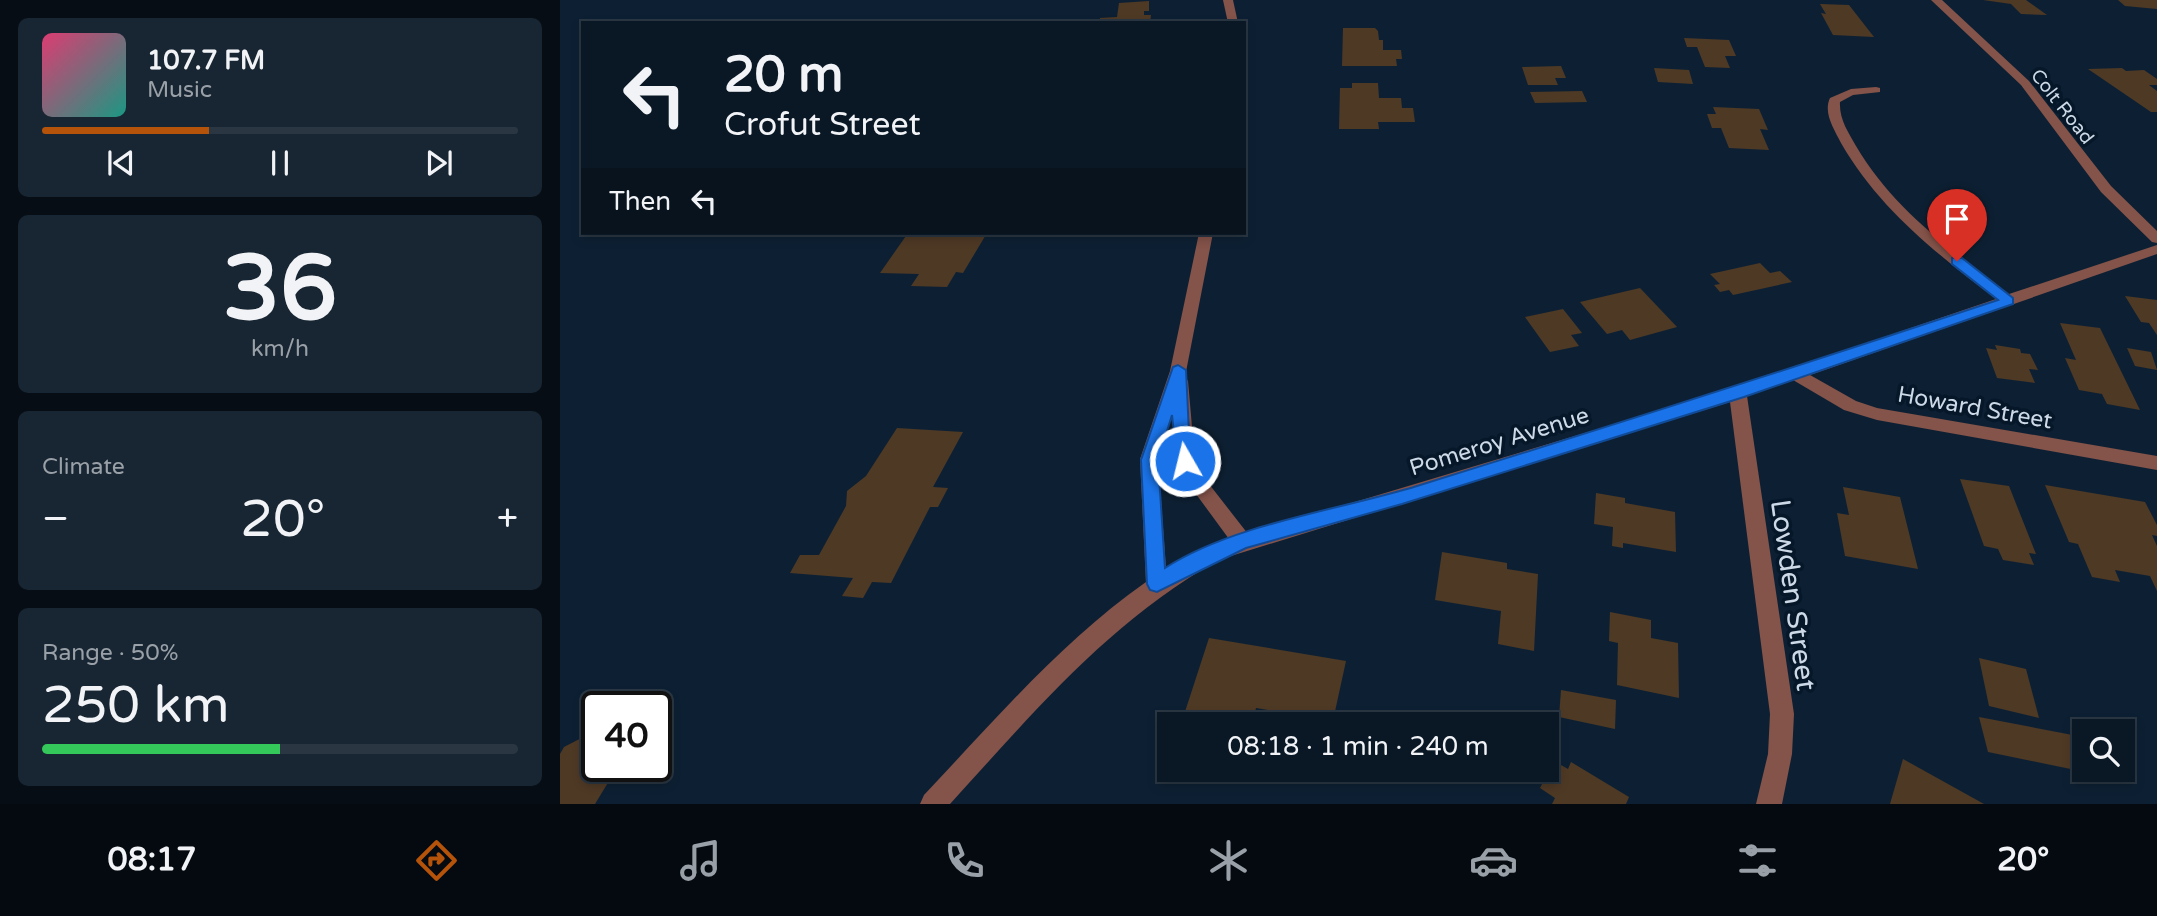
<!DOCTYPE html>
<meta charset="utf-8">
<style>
:root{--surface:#0a1826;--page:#182532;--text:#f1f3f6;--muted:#99a0a7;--line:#2a3743;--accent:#b45309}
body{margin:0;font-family:"Varela Round",sans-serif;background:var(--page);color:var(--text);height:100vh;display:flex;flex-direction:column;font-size:26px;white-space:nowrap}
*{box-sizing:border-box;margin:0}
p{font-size:23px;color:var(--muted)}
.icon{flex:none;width:38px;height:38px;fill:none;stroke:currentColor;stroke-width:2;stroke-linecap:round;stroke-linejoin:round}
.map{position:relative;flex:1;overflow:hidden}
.side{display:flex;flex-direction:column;gap:18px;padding:18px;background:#060d15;width:560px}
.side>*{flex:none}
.banner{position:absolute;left:21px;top:21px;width:665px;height:214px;border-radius:0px;box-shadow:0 4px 10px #0003,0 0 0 2px var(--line);background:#0a1826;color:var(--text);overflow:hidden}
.fabs{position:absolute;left:1512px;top:719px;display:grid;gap:14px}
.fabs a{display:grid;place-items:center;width:63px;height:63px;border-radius:0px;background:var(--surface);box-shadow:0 4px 10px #0003,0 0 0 2px var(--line);font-size:35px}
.speed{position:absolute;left:21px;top:691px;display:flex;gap:14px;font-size:35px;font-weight:700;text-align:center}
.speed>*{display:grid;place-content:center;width:91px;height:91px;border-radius:50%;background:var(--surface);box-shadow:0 4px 10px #0003,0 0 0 2px var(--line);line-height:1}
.speed .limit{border:4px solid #111;border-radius:10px;background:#fff;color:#111}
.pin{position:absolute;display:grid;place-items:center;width:60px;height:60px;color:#fff;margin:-72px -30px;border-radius:50% 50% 50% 0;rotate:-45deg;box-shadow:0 0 7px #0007}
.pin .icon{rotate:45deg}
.me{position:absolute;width:77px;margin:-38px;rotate:352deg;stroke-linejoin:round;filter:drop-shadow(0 0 5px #0008)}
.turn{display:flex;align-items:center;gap:24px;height:147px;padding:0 28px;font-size:32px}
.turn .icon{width:91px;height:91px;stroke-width:2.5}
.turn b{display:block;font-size:49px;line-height:60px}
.then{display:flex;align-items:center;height:66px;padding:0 28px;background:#0003;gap:14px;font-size:26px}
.big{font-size:52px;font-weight:600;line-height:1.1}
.side .tile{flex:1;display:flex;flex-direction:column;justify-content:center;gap:10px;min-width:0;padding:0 24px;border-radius:10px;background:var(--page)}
.side .dial{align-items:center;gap:0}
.dial b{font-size:91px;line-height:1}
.song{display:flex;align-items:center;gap:21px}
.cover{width:84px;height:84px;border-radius:10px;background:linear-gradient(135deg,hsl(340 70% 55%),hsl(170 70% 35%))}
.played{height:7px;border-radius:4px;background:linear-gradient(90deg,var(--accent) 35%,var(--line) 35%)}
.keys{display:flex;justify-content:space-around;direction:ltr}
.heat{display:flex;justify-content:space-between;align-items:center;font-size:38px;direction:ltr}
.charge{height:10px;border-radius:5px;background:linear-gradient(90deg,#34c759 50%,var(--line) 0)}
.trip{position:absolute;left:597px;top:712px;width:402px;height:70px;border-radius:0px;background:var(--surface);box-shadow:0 4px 10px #0003,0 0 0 2px var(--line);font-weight:600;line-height:70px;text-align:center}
.tabs{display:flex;height:112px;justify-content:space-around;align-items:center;background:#040a0f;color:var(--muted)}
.tabs .icon{width:49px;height:49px}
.tabs .current{color:var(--accent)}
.tabs b{font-size:32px;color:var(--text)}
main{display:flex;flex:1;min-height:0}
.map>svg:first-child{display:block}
.building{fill:#4e3925}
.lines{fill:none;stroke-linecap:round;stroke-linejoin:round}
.minor{fill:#845349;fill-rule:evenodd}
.route{fill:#1a73e8;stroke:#114b97;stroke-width:2}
.labels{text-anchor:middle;stroke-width:7;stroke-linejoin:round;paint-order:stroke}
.far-street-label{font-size:19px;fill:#cdd9e6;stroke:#051728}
.street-label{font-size:23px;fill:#cdd9e6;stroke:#051728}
.near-street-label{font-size:28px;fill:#cdd9e6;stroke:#051728}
</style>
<main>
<section class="side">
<div class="tile">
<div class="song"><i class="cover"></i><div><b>107.7 FM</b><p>Music</p></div></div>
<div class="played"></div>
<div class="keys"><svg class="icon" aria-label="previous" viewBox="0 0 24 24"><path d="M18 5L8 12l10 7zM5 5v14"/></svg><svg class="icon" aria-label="pause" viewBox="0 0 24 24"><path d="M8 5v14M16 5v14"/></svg><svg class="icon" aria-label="next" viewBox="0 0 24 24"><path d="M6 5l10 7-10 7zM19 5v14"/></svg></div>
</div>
<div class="tile dial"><b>36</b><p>km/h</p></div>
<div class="tile"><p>Climate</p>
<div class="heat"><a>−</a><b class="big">20°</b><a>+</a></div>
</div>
<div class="tile"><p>Range · 50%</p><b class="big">250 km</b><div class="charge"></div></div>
</section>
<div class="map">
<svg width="1597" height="804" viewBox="0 0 1597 804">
<rect width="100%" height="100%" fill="#0d2033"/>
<g class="building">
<polygon points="1423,0 1466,0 1487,15 1461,14 1451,4"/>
<polygon points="1558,0 1597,0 1597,9 1565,6"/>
<polygon points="589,1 589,11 584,11 584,15 591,15 590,23 539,23 540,18 557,17 559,3"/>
<polygon points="1260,4 1289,5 1314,37 1273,35 1261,13 1266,14"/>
<polygon points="783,28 815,28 818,31 819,40 823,40 823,50 841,50 842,59 836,59 837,66 782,66"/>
<polygon points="1124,38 1169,40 1176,56 1165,56 1170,68 1145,67 1137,47 1127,47"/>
<polygon points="1001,66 1006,78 995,78 998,85 968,85 962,67"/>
<polygon points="1094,68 1129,70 1133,84 1098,82"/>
<polygon points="1562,68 1566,71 1584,70 1597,79 1597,85 1589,85 1597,91 1597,112 1591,112 1528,69"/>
<polygon points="792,83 818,83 819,98 841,98 842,108 853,108 855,122 818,122 819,129 779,129 780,88 792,88"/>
<polygon points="1022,91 1027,102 975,103 970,92"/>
<polygon points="1153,107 1199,109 1208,130 1200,129 1209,150 1169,148 1161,128 1152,128 1147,114 1156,114"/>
<polygon points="348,233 427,233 403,273 396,272 387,287 351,286 359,274 320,273"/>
<polygon points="1200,263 1210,273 1220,271 1232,282 1173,295 1169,290 1160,292 1154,285 1160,284 1150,274"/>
<polygon points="1080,288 1117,327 1070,340 1062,330 1047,334 1020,302"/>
<polygon points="1565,296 1597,300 1597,335 1589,323 1581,322"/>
<polygon points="1003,309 1022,333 1011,335 1019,346 990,352 965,317"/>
<polygon points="1500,323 1540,328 1580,410 1547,404 1542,394 1519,390 1505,358 1516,360"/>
<polygon points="1435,345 1460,349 1461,353 1470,354 1478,370 1469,369 1475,383 1437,378 1426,348 1437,350"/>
<polygon points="1567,348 1591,352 1597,370 1575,366"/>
<polygon points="337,428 403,432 373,487 388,488 378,507 370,507 331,583 312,582 303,598 282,596 293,578 230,573 240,555 259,555 286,506 287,491 306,476"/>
<polygon points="1400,479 1449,486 1476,554 1469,553 1474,565 1443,560 1438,549 1424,546"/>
<polygon points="1485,485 1585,502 1597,525 1597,536 1592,535 1597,546 1597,591 1590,576 1555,570 1560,582 1532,577 1518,544 1509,542"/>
<polygon points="1283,487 1340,497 1358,569 1285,556 1277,513 1289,515"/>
<polygon points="1036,493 1065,498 1065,503 1115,512 1116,552 1063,543 1063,548 1052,546 1053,527 1034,524"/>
<polygon points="882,552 947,563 947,569 978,574 974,651 938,644 941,611 875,600"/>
<polygon points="1050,612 1091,620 1091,638 1118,643 1119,698 1057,685 1058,643 1049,641"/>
<polygon points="649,638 786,661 774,716 751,712 748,724 704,724 708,710 696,708 692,724 621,724"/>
<polygon points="1419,658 1466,669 1479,718 1429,706"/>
<polygon points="1001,690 1056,700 1055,729 999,717"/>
<polygon points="1419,717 1523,737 1524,770 1534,770 1535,774 1428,752"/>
<polygon points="31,733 37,734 37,766 49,766 41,780 49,781 35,804 0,804 0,754 4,747"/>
<polygon points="1343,759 1424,804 1330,804"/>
<polygon points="994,761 1008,769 1011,762 1069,797 1066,804 992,804 995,798 980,788"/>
</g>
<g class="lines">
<g class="minor">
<polygon points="663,0 673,0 678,23 668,23"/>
<polygon points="1371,0 1382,0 1469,81 1551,186 1597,231 1597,243 1592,242 1541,192 1461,85"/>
<path d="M1316 87 1320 88V92L1293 95 1280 102C1279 119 1288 132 1296 146 1333 209 1392 251 1449 294L1597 245V254L1250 375 1296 401 1317 408 1597 456V470L1317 420 1284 410 1233 380 1187 396 1234 714 1232 754 1222 804H1196L1208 754 1210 714 1170 402 658 560C547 624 475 711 390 804H360L364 795C434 721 502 641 586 582L580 459 610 371 639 233H653L625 377 628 381 635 461 642 475 688 534 1172 389 1436 299C1376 253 1319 209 1281 143 1274 129 1263 113 1270 98L1291 89ZM613 413 617 461 625 479 669 539 645 547 606 568 598 459Z"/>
</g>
</g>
<path class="route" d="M1392 258H1402L1453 298V304L1184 397 842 504 686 548 597 592 590 590 587 584 581 460 613 367 618 365 626 370 629 433 634 461 625 468 617 461 612 415 598 460 605 568C673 524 779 510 857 486 1051 426 1245 364 1438 300L1392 264Z"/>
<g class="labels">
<g class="far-street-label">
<text transform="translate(1503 106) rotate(52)" y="7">Colt Road</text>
</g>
<g class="street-label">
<text transform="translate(1415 407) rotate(10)" y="8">Howard Street</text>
<text transform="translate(939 441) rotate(-17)" y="8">Pomeroy Avenue</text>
</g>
<g class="near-street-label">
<text transform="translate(1234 595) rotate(82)" y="10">Lowden Street</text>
</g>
</g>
</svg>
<div class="fabs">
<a><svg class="icon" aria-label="search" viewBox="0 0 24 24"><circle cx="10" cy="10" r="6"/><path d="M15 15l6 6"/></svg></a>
</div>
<div class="speed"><div class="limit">40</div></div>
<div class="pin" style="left:1397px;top:261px;background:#d93025"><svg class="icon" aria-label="arrive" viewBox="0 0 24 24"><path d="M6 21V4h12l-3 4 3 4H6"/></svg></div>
<svg class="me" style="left:625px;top:461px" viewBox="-20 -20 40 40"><circle r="17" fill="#1a73e8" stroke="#fff" stroke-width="3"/><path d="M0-11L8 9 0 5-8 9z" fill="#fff"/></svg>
<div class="trip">08:18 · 1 min · 240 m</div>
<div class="banner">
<div class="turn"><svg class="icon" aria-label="left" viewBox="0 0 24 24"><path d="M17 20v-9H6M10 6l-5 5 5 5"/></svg><div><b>20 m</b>Crofut Street</div></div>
<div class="then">Then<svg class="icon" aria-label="left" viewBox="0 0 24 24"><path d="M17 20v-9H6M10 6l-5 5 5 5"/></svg></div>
</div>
</div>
</main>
<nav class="tabs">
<b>08:17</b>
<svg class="icon current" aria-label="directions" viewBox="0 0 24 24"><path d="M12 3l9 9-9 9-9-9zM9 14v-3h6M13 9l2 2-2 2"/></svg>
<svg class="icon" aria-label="music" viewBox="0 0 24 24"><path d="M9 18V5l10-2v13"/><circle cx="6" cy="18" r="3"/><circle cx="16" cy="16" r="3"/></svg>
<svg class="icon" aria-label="phone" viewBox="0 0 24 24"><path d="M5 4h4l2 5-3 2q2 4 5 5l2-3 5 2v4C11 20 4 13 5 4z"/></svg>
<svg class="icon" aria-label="climate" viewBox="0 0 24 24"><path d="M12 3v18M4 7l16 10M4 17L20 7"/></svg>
<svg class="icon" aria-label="car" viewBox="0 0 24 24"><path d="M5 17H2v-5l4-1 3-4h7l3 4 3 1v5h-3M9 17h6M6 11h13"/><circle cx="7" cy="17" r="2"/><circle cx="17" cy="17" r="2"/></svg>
<svg class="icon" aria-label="filters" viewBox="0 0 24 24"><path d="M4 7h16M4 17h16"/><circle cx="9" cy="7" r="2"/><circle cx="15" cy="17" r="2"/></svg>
<b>20°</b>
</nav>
